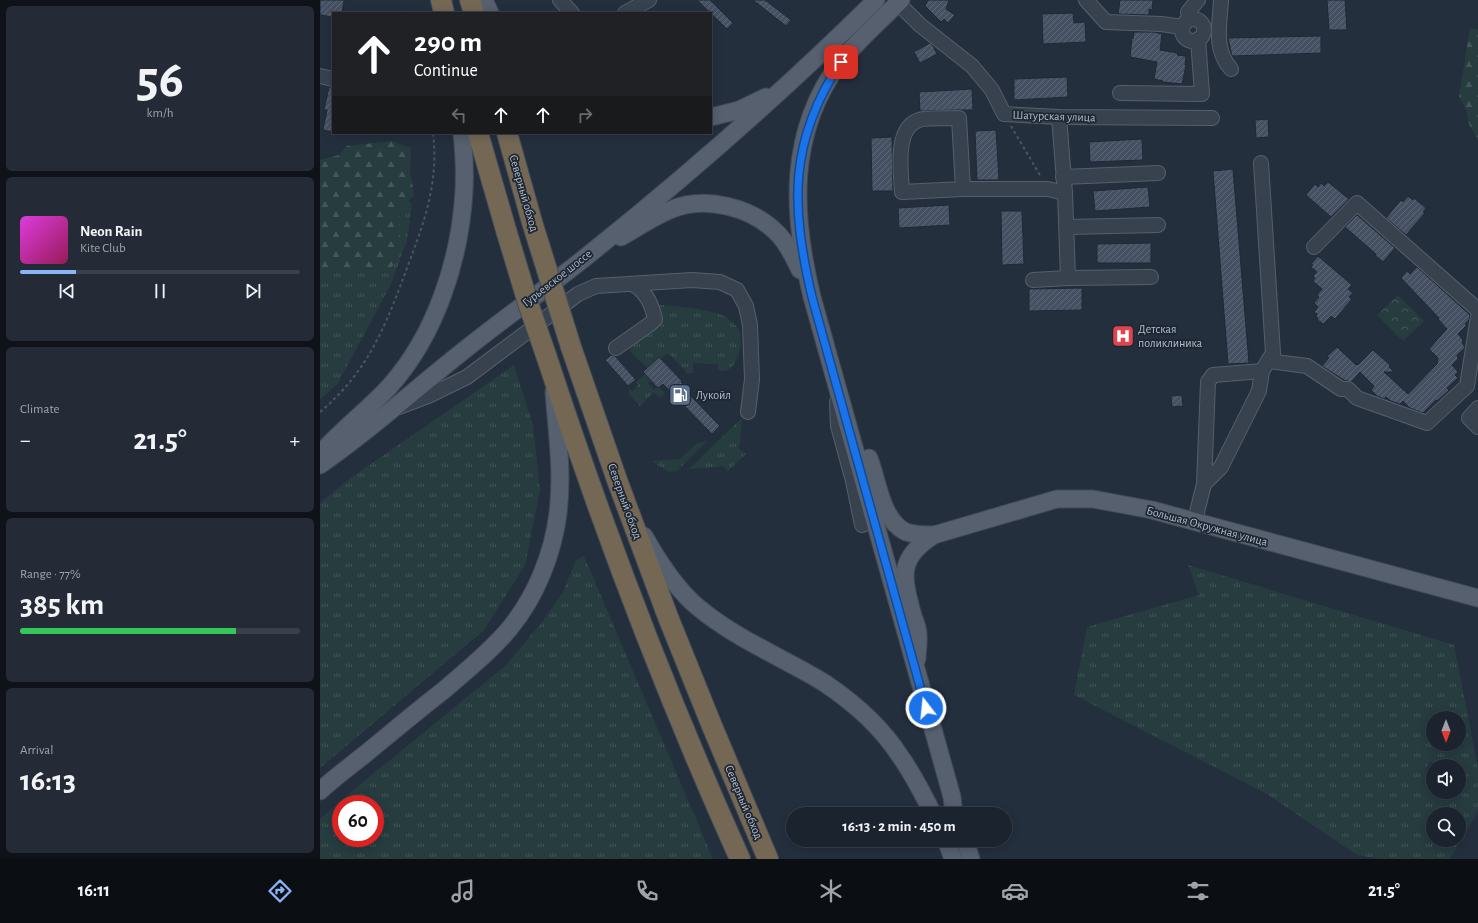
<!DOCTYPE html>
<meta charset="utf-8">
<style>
:root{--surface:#1b232e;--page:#242b36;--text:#f1f3f6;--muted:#a0a4aa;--line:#39404a;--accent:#8ab4f8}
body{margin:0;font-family:"Alegreya Sans",sans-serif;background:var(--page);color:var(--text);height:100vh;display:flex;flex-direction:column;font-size:15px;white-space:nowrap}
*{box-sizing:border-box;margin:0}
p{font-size:13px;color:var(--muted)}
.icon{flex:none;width:22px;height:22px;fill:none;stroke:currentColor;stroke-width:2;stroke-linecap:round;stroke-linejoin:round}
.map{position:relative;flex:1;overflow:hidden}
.sheet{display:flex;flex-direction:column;gap:6px;padding:6px;background:#0f1319;width:320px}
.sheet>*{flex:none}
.hud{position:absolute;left:12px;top:12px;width:380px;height:122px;border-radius:0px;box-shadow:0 2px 10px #0003,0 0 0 1px var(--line);background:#202124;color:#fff;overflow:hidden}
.needle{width:26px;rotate:180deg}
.tools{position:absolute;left:1106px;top:711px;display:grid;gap:8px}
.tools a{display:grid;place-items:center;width:40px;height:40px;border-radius:50%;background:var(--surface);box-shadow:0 2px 10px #0003,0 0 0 1px var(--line);font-size:20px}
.speed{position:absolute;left:12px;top:795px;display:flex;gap:8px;font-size:20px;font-weight:700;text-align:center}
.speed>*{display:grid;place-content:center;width:52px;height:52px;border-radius:50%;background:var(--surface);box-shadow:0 2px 10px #0003,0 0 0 1px var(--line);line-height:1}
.speed .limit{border:6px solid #d22;background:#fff;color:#111}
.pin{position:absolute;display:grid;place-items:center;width:34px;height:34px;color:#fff;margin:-17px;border-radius:8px;box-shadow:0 2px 6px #0006}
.me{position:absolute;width:44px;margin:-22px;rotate:344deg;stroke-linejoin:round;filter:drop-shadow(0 0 3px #0008)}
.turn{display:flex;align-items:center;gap:14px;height:84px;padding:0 16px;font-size:18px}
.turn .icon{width:52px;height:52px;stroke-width:2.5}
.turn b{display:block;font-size:28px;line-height:34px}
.lanes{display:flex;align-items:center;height:38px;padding:0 16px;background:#0003;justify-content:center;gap:20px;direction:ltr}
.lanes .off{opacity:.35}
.big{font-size:30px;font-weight:600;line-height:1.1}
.sheet .widget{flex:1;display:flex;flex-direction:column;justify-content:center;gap:6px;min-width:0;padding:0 14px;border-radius:6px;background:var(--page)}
.sheet .dial{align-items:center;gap:0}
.dial b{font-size:52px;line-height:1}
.song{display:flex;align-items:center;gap:12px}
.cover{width:48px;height:48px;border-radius:6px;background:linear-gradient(135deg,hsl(300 70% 55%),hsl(330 70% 35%))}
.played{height:4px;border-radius:2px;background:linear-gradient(90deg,var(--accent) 20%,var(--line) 20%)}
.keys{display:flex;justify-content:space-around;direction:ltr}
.heat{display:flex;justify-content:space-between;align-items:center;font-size:22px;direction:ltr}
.charge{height:6px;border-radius:3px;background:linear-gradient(90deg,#34c759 77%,var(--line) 0)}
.trip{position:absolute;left:466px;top:807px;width:226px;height:40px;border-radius:20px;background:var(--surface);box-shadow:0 2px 10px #0003,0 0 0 1px var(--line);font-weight:600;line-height:40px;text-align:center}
.tabs{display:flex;height:64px;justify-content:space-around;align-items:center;background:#0b0e12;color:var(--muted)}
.tabs .icon{width:28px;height:28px}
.tabs .active{color:var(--accent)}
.tabs b{font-size:18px;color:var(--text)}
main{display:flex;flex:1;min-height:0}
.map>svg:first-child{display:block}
.grass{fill:url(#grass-tufts);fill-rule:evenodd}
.forest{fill:url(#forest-firs)}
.park{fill:url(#park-crowns)}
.building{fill:url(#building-hatch);stroke:#1f2835}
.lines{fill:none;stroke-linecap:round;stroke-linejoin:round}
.minor-casing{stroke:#565f6c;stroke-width:16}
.major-casing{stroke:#414a57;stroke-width:19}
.highway-casing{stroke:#434c59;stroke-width:22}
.path{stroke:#44595c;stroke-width:2;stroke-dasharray:3 3;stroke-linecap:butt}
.minor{stroke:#38414e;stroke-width:14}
.major{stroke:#56606e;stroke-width:17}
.highway{stroke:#746855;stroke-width:20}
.highway-bridge-casing{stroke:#434c59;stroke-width:22;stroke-linecap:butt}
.highway-bridge{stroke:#746855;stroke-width:20}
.route-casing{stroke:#114b97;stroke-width:10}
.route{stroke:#1a73e8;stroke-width:7}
.labels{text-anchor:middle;stroke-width:3.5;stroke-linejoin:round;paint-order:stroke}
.street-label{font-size:12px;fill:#b4bcc9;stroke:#1d2633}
.poi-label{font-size:12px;fill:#b4bcc9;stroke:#1d2633;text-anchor:start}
</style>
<main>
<section class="sheet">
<div class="widget dial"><b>56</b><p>km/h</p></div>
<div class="widget">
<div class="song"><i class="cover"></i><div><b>Neon Rain</b><p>Kite Club</p></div></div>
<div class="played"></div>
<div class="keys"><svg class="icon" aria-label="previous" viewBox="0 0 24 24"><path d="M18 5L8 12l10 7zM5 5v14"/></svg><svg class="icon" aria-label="pause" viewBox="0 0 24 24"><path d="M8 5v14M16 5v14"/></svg><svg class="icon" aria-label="next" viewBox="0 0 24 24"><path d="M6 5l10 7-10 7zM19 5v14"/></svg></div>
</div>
<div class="widget"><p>Climate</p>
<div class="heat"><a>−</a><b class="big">21.5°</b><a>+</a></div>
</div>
<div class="widget"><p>Range · 77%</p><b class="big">385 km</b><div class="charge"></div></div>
<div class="widget"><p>Arrival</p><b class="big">16:13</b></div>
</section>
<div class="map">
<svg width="1158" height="859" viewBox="0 0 1158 859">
<defs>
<pattern id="grass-tufts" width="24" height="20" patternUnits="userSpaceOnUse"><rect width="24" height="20" fill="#263c3f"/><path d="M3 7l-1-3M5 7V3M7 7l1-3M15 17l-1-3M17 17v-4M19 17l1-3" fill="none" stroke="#435659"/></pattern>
<pattern id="forest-firs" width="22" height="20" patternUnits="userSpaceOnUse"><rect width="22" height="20" fill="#263c3f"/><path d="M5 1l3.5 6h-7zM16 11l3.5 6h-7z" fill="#435659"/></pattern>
<pattern id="park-crowns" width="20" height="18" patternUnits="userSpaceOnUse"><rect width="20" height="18" fill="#263c3f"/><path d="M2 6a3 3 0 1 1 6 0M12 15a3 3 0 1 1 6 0" fill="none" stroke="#435659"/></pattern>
<pattern id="building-hatch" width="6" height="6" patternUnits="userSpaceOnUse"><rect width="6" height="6" fill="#455162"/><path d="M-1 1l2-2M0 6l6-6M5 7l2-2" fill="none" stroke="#5d6877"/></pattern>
</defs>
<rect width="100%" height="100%" fill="#242f3e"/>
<g class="grass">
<polygon points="92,180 87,200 92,204 87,241 71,284 18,383 0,400 0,209"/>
<path d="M331 304C353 306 373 307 395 313 398 314 403 315 406 317 410 320 417 326 419 330 425 343 416 377 398 370V364L373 363V373H366L365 370 348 353 329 370 311 352 310 348 312 342 327 329Z"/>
<polygon points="194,365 213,425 220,490 205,565 164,630 0,768 0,503 32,477"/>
<polygon points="326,374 331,380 328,383 334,390 338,387 345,393 340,398 334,392 320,406 309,394 308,390 309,389 312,391 318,385 316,382"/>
<polygon points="422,418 420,443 418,448 426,454 408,471 402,465 399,467 369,469"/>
<polygon points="387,441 357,471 348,472 332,461 360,459 377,443"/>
<path d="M264 556 393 859H0V819L20 801 185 666 223 621 243 592 256 560ZM21 804H55V838H21Z"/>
<path d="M868 565 1134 645 1158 768V811L1130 859H1060L1037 855 947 794 754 695 767 627 879 595ZM1113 718H1139V744H1113ZM1110 762H1113L1114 766H1139V792H1113V773L1109 780 1106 779C1105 772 1106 767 1110 762ZM1113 814H1139V840H1113Z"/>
</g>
<g class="forest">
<polygon points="1150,28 1158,30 1158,140 1149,124 1146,110 1139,97"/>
<polygon points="72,141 91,148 90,171 94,195 79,213 81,255 70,269 0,271 0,160 19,155 27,146"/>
</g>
<polygon class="park" points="1078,295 1104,321 1083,341 1057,315"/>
<g class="building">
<polygon points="0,0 24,0 22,13 13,13 13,17 0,15"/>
<polygon points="377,0 390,0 413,23 407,29"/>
<polygon points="433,0 445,0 471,20 466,26"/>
<polygon points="608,0 629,0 626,9 635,15 628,23 624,19 621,22 605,6"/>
<polygon points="800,0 833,0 832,10 829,9 829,15 798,14"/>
<polygon points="1007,0 1025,0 1027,30 1009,30"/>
<polygon points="753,13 754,23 765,22 766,42 723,44 722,14"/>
<polygon points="814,32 834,32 842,34 840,50 858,53 857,55 866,56 865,65 866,65 862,84 843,82 843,81 834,79 837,62 810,57 812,38 813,39"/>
<polygon points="1001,36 1001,53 912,56 908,38"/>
<polygon points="610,43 613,46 617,54 600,63 594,52"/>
<polygon points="747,77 748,97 694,100 694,79"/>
<polygon points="9,87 13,87 13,132 3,130 7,110 4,110"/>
<polygon points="652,89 653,110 638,110 600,111 599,92"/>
<polygon points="948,119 949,137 936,138 935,120"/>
<polygon points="676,130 679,180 657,180 655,131"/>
<polygon points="572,137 573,191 552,191 551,138"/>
<polygon points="822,139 823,160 770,162 769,142"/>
<polygon points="913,169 929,363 908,364 893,171"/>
<polygon points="1008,182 1029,199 1011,217 986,195 995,184 998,187 1001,183 1004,186"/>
<polygon points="828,187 830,207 775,211 773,191"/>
<polygon points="1088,196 1093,200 1094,198 1106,208 1103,212 1105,213 1086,235 1066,218 1081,200 1083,202"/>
<polygon points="629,205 630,225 579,228 578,208"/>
<polygon points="681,211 702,211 704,264 682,265"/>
<polygon points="1037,215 1075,248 1063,262 1055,255 1056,254 1025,227"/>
<polygon points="831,243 831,263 777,263 777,244"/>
<polygon points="998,256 1032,285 1028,289 1033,293 1029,297 1032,299 1015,319 1011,316 1003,324 997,319 998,318 996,316 997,314 994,312 998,307 994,303 999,297 997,295 1002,289 993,281 995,278 993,276 997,272 991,267 993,265 991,264"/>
<polygon points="1097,267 1150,315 1149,320 1145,324 1147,325 1138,334 1143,340 1142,342 1145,348 1137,355 1138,359 1132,365 1138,372 1135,375 1138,378 1127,388 1129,390 1117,401 1116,400 1103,413 1090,408 1083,401 1080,404 1071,401 1066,397 1064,399 1057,396 1051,390 1054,386 1040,372 1031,382 1024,380 1002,366 1009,358 1007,356 1017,347 1036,365 1037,364 1038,365 1053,350 1070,365 1069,367 1074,372 1064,372 1088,394 1118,363 1117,362 1118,358 1109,349 1127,329 1118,319 1119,318 1081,278 1087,271 1090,274"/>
<polygon points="762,288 762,310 709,311 709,289"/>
<rect x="794" y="325" width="18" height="21"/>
<polygon points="291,355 295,356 316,380 308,386 285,360"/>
<polygon points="339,357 362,381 361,382 369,390 367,392 400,426 392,434 343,384 338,388 323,372"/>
<polygon points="862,395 863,406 852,407 851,396"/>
</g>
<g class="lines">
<g class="minor-casing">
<g id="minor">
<polyline points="240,0 252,13"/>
<polyline points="766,0 786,22 841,24 863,27"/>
<path d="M901 0C900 24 893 49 911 69"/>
<polyline points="578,3 600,25 652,66 672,90 684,114 739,117 892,118"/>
<polyline points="305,13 329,0"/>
<circle cx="873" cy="30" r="11"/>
<polyline points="870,20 868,12 878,0"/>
<polyline points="0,76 13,79"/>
<polyline points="800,93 882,94 878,39"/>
<polyline points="739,117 745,193 748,278"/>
<polyline points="743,177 838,173"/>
<path d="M643 189 639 118C631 119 606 117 599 120 574 128 581 172 582 192L643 189H728L745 193"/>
<polyline points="747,227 838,225"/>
<polyline points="994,247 1037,203 1158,310"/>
<polyline points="713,280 748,278 831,277"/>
<path d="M296 348 330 324 335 319C332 305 325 290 312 284"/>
<polyline points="948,361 987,366 1021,389 1028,389 1037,398 1107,423 1147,386 1158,317"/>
<polyline points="517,402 518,426 533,481 542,525"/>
<polyline points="79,407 108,396 147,377 258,294 276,286 372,280 400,282 417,290 426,306 430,325 432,379 428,412"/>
<polyline points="1158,408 1149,418 1158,427"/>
<polyline points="884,484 901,467 939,391 942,371 953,353 941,163"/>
<polyline points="876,523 877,512 884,484 888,382 893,375 942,371"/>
</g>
</g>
<g class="major-casing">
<g id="major">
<polyline points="164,0 170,13"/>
<path d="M581 0C561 20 539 39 521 61 467 132 472 215 492 297L632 797 634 814"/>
<polyline points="391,117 419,110 446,97"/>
<path d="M301 237C317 228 333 217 350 210 385 195 432 207 458 234 468 244 474 258 480 270"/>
<path d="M0 454C21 430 48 410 70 386 116 334 140 260 144 191 145 172 144 152 142 133"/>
<path d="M549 458C558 481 561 520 586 532 595 535 605 535 614 535"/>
<path d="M0 465C50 431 95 389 142 352 183 319 226 289 267 256 367 176 464 91 556 0"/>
<path d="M324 536C337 559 353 584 372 602 393 621 418 636 443 649 464 661 486 671 506 684 534 703 562 728 580 756 593 774 603 794 613 814"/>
<path d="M597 659C597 651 599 642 598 634 598 628 595 621 593 616 583 578 576 559 614 535L737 499H773L832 510 1158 598"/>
<path d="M0 791C14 778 29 767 44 755 71 733 97 711 124 690 146 671 171 651 190 628 216 596 233 554 238 513 243 473 237 432 234 392"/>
<polyline points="626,840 633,859"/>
<polyline points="645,840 651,859"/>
</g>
</g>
<g class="highway-casing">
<g id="highway">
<polyline points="121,0 124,13"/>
<polyline points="150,0 154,13"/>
<polyline points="158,133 186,230"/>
<polyline points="187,133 212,222"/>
<polyline points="251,347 297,480 348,617 392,726 448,859"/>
<path d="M226 355C282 526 346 695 420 859"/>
</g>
</g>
<g class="path">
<polyline points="80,11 81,13"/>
<polyline points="691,126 721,177"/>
<path d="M0 412C48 372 66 325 87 268 104 223 119 183 113 133"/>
</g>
<use href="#minor" class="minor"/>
<use href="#major" class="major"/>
<use href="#highway" class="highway"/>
<g class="highway-bridge-casing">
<g id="highway-bridge">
<polyline points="212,222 251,347"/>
<polyline points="186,230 209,306 226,355"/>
</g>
</g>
<use href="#highway-bridge" class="highway-bridge"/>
</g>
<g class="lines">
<g class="route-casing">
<path id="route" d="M521 62C468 142 471 207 492 297L606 708"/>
</g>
<use href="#route" class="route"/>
</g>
<defs>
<g id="hospital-square" transform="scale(1.15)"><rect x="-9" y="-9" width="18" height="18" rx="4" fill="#e0444e" stroke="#1d2633"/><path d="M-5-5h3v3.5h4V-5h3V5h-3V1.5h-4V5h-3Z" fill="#fff"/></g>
<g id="fuel-square" transform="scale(1.15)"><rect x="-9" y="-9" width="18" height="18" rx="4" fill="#5c6f8a" stroke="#1d2633"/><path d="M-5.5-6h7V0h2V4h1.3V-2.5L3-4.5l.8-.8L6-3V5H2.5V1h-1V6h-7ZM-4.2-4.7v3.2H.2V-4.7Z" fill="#fff"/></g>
</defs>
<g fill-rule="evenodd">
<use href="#hospital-square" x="803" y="336"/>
<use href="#fuel-square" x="360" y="395"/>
</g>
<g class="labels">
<g class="street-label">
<text transform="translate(734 116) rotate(2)" y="4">Шатурская улица</text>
<text transform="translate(204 193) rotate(74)" y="4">Северный обход</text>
<text transform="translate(237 278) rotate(-38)" y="4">Гурьевское шоссе</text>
<text transform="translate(305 501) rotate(70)" y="4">Северный обход</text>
<text transform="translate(887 526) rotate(15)" y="4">Большая Окружная улица</text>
<text transform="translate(424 802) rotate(67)" y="4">Северный обход</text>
</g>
<g class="poi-label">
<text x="818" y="333">Детская<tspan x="818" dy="14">поликлиника</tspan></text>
<text x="376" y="399">Лукойл</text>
</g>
</g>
</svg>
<div class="tools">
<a><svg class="needle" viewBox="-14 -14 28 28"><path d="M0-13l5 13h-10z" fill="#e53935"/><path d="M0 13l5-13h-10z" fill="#a0a4aa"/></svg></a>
<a><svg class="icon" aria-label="sound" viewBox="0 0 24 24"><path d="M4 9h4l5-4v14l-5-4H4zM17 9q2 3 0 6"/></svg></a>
<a><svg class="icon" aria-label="search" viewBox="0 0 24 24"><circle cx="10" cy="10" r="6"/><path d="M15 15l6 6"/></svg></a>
</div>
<div class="speed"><div class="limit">60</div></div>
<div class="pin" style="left:521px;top:62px;background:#d93025"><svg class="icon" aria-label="arrive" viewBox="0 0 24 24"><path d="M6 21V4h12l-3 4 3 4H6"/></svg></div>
<svg class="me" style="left:606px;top:708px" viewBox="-20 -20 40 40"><circle r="17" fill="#1a73e8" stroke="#fff" stroke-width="3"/><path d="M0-11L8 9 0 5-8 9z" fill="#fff"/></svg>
<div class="trip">16:13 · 2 min · 450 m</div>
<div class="hud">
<div class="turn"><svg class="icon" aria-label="ahead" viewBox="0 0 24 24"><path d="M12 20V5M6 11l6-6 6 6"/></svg><div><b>290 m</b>Continue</div></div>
<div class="lanes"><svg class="icon off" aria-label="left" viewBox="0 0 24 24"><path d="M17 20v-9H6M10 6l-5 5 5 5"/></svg><svg class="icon" aria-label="ahead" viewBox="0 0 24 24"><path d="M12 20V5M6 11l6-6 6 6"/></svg><svg class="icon" aria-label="ahead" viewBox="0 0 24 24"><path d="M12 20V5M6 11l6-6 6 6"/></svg><svg class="icon off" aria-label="right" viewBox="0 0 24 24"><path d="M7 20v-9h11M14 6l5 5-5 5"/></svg></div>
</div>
</div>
</main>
<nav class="tabs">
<b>16:11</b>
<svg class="icon active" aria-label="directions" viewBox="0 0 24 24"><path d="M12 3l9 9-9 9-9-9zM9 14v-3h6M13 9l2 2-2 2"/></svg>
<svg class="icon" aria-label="music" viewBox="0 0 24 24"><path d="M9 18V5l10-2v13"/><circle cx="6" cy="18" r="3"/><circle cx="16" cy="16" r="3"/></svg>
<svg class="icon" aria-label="phone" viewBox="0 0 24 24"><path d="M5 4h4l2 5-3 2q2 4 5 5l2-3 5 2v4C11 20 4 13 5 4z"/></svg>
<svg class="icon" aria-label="climate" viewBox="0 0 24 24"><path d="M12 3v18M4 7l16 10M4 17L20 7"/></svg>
<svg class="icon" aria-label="car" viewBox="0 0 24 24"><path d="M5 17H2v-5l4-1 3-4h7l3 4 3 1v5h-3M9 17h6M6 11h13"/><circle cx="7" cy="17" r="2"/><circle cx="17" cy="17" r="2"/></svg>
<svg class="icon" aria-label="filters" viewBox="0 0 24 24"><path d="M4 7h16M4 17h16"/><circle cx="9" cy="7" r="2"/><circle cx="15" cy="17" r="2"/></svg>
<b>21.5°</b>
</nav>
